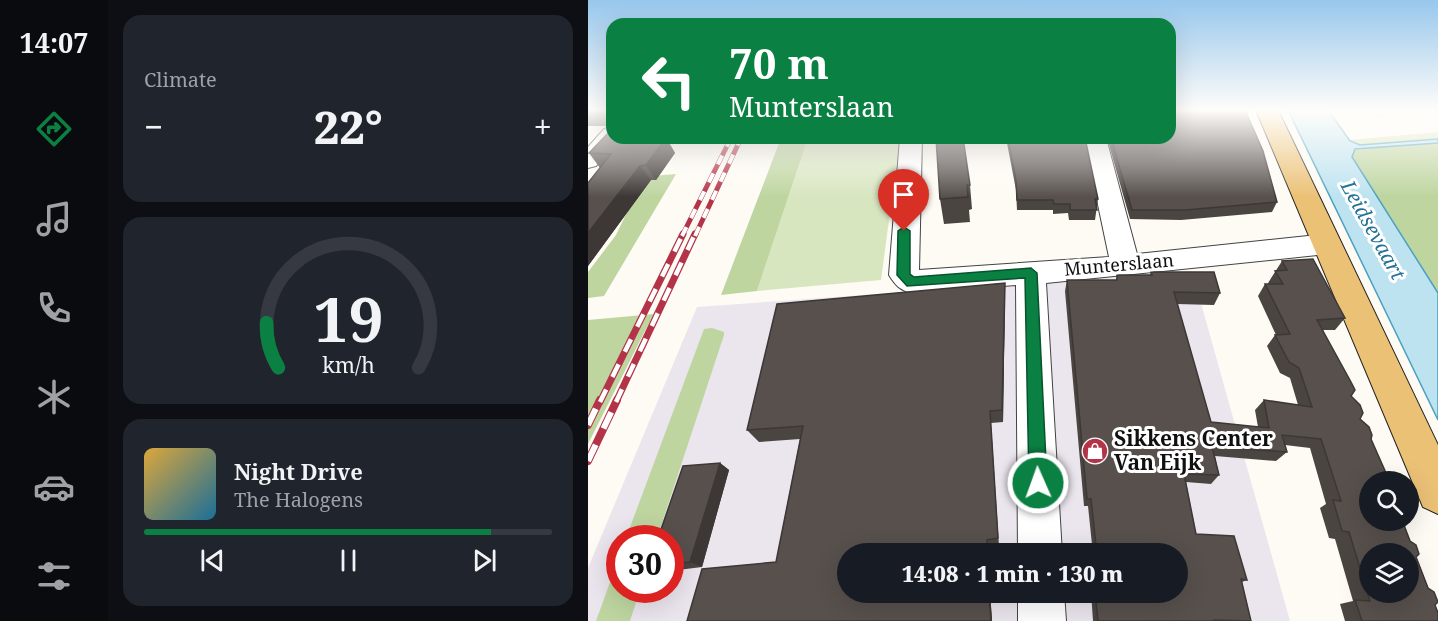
<!DOCTYPE html>
<meta charset="utf-8">
<style>
:root{--surface:#171b24;--page:#20242c;--text:#f1f3f6;--muted:#9ea1a6;--line:#363941;--accent:#0b8043}
body{margin:0;font-family:"Noto Serif",serif;background:var(--page);color:var(--text);height:100vh;display:flex;flex-direction:column;font-size:22px;white-space:nowrap}
*{box-sizing:border-box;margin:0}
p{font-size:20px;color:var(--muted)}
.icon{flex:none;width:33px;height:33px;fill:none;stroke:currentColor;stroke-width:2;stroke-linecap:round;stroke-linejoin:round}
.map{position:relative;flex:1;overflow:hidden}
.details{display:flex;flex-direction:column;gap:15px;padding:15px;background:#0d0f14;width:480px}
.details>*{flex:none}
.guide{position:absolute;left:18px;top:18px;width:570px;height:126px;border-radius:18px;box-shadow:0 6px 24px #0002;background:#0b8043;color:#fff;overflow:hidden}
.tools{position:absolute;left:771px;top:471px;display:grid;gap:12px}
.tools a{display:grid;place-items:center;width:60px;height:60px;border-radius:50%;background:var(--surface);box-shadow:0 6px 24px #0002;font-size:30px}
.speed{position:absolute;left:18px;top:525px;display:flex;gap:12px;font-size:30px;font-weight:700;text-align:center}
.speed>*{display:grid;place-content:center;width:78px;height:78px;border-radius:50%;background:var(--surface);box-shadow:0 6px 24px #0002;line-height:1}
.speed .limit{border:9px solid #d22;background:#fff;color:#111}
.pin{position:absolute;display:grid;place-items:center;width:51px;height:51px;color:#fff;margin:-62px -26px;border-radius:50% 50% 50% 0;rotate:-45deg;box-shadow:0 0 6px #0007}
.pin .icon{rotate:45deg}
.me{position:absolute;width:66px;margin:-33px;rotate:358deg;stroke-linejoin:round;filter:drop-shadow(0 0 4px #0008)}
.turn{display:flex;align-items:center;gap:21px;height:126px;padding:0 24px;font-size:27px}
.turn .icon{width:78px;height:78px;stroke-width:2.5}
.turn b{display:block;font-size:42px;line-height:51px}
.big{font-size:45px;font-weight:800;line-height:1.1}
.details .card{flex:1;display:flex;flex-direction:column;justify-content:center;gap:9px;min-width:0;padding:0 21px;border-radius:18px;background:var(--page)}
.details .dial{align-items:center;gap:0}
.dial svg{height:156px;overflow:visible;fill:none;stroke:var(--line);stroke-width:7;stroke-linecap:round;text-anchor:middle}
.dial text{fill:var(--text);stroke:none}
.song{display:flex;align-items:center;gap:18px}
.cover{width:72px;height:72px;border-radius:9px;background:linear-gradient(135deg,hsl(40 70% 55%),hsl(200 70% 35%))}
.played{height:6px;border-radius:3px;background:linear-gradient(90deg,var(--accent) 85%,var(--line) 85%)}
.keys{display:flex;justify-content:space-around;direction:ltr}
.heat{display:flex;justify-content:space-between;align-items:center;font-size:33px;direction:ltr}
.trip{position:absolute;left:249px;top:543px;width:351px;height:60px;border-radius:30px;background:var(--surface);box-shadow:0 6px 24px #0002;font-weight:800;line-height:60px;text-align:center}
main{display:flex;flex:1;min-height:0}
.tab-bar{display:flex;flex-direction:column;width:108px;justify-content:space-around;align-items:center;background:#090b0e;color:var(--muted)}
.tab-bar .icon{width:42px;height:42px}
.tab-bar .current{color:var(--accent)}
.tab-bar b{font-size:27px;color:var(--text)}
.map>svg:first-child{display:block}
.industrial{fill:#ebe5ed;fill-rule:evenodd}
.green{fill:#d8e6c0}
.forest{fill:#bed5a0}
.pitch{fill:#e7eed0}
.water{fill:#bde3f1;stroke:#4ba0c1;stroke-width:1.5}
.lines{fill:none;stroke-linecap:round;stroke-linejoin:round}
.minor-casing{stroke:#434343;stroke-width:2}
.major-casing{stroke:#212121;stroke-width:2}
.minor{fill:#fff;fill-rule:evenodd}
.major{fill:#ebc176;fill-rule:evenodd}
.rail-far2-casing{stroke:#b33449;stroke-width:5}
.rail-far1-casing{stroke:#b33449;stroke-width:7}
.rail-casing{stroke:#b33449;stroke-width:8}
.rail-far2{stroke:#fff;stroke-width:4;stroke-dasharray:10;stroke-linecap:butt}
.rail-far1{stroke:#fff;stroke-width:4.5;stroke-dasharray:14;stroke-linecap:butt}
.rail{stroke:#fff;stroke-width:6;stroke-dasharray:18;stroke-linecap:butt}
.wall{fill:#4b4542}
.shaded-wall{fill:#3d3836}
.building{fill:#57504d;stroke:#3d3836;stroke-width:1.5;fill-rule:evenodd}
.route{fill:#0b8043;stroke:#07532c;stroke-width:1.5}
.labels{text-anchor:middle;stroke-width:6;stroke-linejoin:round;paint-order:stroke}
.street-label{font-size:18px;fill:#101010;stroke:#fff}
.water-label{font-size:20px;font-style:italic;fill:#247296;stroke:#fff}
.near-poi-label{font-size:21px;font-weight:bold;fill:#101010;stroke:#fff;text-anchor:start}
</style>
<main>
<nav class="tab-bar">
<b>14:07</b>
<svg class="icon current" aria-label="directions" viewBox="0 0 24 24"><path d="M12 3l9 9-9 9-9-9zM9 14v-3h6M13 9l2 2-2 2"/></svg>
<svg class="icon" aria-label="music" viewBox="0 0 24 24"><path d="M9 18V5l10-2v13"/><circle cx="6" cy="18" r="3"/><circle cx="16" cy="16" r="3"/></svg>
<svg class="icon" aria-label="phone" viewBox="0 0 24 24"><path d="M5 4h4l2 5-3 2q2 4 5 5l2-3 5 2v4C11 20 4 13 5 4z"/></svg>
<svg class="icon" aria-label="climate" viewBox="0 0 24 24"><path d="M12 3v18M4 7l16 10M4 17L20 7"/></svg>
<svg class="icon" aria-label="car" viewBox="0 0 24 24"><path d="M5 17H2v-5l4-1 3-4h7l3 4 3 1v5h-3M9 17h6M6 11h13"/><circle cx="7" cy="17" r="2"/><circle cx="17" cy="17" r="2"/></svg>
<svg class="icon" aria-label="filters" viewBox="0 0 24 24"><path d="M4 7h16M4 17h16"/><circle cx="9" cy="7" r="2"/><circle cx="15" cy="17" r="2"/></svg>
</nav>
<section class="details">
<div class="card"><p>Climate</p>
<div class="heat"><a>−</a><b class="big">22°</b><a>+</a></div>
</div>
<div class="card dial"><svg viewBox="0 0 100 80">
<path d="M14 69A42 42 0 1 1 86 69"/>
<path d="M14 69A42 42 0 0 1 8 46" stroke="#0b8043"/>
<text x="50" y="56" font-size="32" font-weight="700">19</text>
<text x="50" y="72" font-size="11">km/h</text>
</svg></div>
<div class="card">
<div class="song"><i class="cover"></i><div><b>Night Drive</b><p>The Halogens</p></div></div>
<div class="played"></div>
<div class="keys"><svg class="icon" aria-label="previous" viewBox="0 0 24 24"><path d="M18 5L8 12l10 7zM5 5v14"/></svg><svg class="icon" aria-label="pause" viewBox="0 0 24 24"><path d="M8 5v14M16 5v14"/></svg><svg class="icon" aria-label="next" viewBox="0 0 24 24"><path d="M6 5l10 7-10 7zM19 5v14"/></svg></div>
</div>
</section>
<div class="map">
<svg width="850" height="621" viewBox="0 0 850 621">
<rect width="100%" height="100%" fill="#fefbf4"/>
<path class="industrial" d="M604 271 702 621H0V568L109 307ZM32 538H82V590H32ZM260 554H590V592H260Z"/>
<g class="green">
<polygon points="850,132 850,139 772,145 761,140"/>
<polygon points="220,138 312,138 293,280 169,291"/>
</g>
<g class="forest">
<polygon points="193,138 220,138 169,291 133,295"/>
<polygon points="850,142 850,293 764,157 766,150"/>
<polygon points="88,174 16,296 0,298 0,272 28,235 44,202 0,192 0,181"/>
<polygon points="66,314 58,329 0,444 0,320"/>
<polygon points="124,328 136,332 136,335 69,538 38,538 116,329"/>
<polygon points="31,557 32,590 52,590 42,621 8,621"/>
</g>
<polygon class="pitch" points="746,110 796,110 802,118 749,115"/>
<polygon class="water" points="700,110 740,110 762,141 772,145 850,139 850,143 767,149 764,157 850,293 850,420"/>
<g class="lines">
<g class="minor-casing">
<g id="minor">
<polygon points="24,127 24,138 32,138 8,166 0,168 0,147 16,129"/>
<path d="M312 138H334L331 270 521 257 496 138H518L549 254 739 234 749 237 753 244 749 251 739 254 458 283 474 554H430L428 285 323 293C312 290 307 285 301 275Z"/>
<polygon points="430,592 476,592 478,621 430,621"/>
</g>
</g>
<g class="major-casing">
<polygon id="major" points="668,110 690,110 850,445 850,514 835,507"/>
</g>
<use href="#minor" class="minor"/>
<use href="#major" class="major"/>
<g class="rail-far2-casing">
<g id="rail-far2">
<polyline points="94,236 143,138"/>
<polyline points="107,236 153,138"/>
</g>
</g>
<g class="rail-far1-casing">
<g id="rail-far1">
<polyline points="12,402 95,234"/>
<polyline points="28,402 107,234"/>
</g>
</g>
<g class="rail-casing">
<g id="rail">
<polyline points="0,425 12,400"/>
<polyline points="0,461 29,400"/>
</g>
</g>
<use href="#rail-far2" class="rail-far2"/>
<use href="#rail-far1" class="rail-far1"/>
<use href="#rail" class="rail"/>
</g>
<g class="wall">
<rect x="0" y="110" width="24" height="16"/>
<polygon points="24,138 82,138 80,141 87,153 68,180 63,180 0,266 0,183 12,168 1,153"/>
<polygon points="348,138 382,185 384,209 381,210 382,222 356,224 352,199"/>
<polygon points="418,138 497,138 510,199 507,220 481,220 480,213 465,214 465,210 429,210 428,190"/>
<polygon points="519,138 582,138 689,202 684,212 593,220 542,219"/>
<polygon points="694,261 757,318 747,330 735,330 772,419 783,439 782,482 816,525 847,605 850,621 757,621 752,604 765,601 747,539 741,538 732,508 738,504 722,448 697,445 699,452 688,461 627,456 631,475 623,484 598,482 608,534 659,580 654,582 663,621 505,621 503,592 590,592 590,554 505,554 500,506 496,506 477,291 479,280 528,280 529,275 562,275 563,272 632,293 626,305 589,304 623,422 670,427 667,410 676,400 710,405 702,378 692,373 679,346 687,335 688,335 670,296 677,284 681,284 680,283"/>
<polygon points="417,283 415,422 403,423 411,546 400,548 400,554 260,554 260,592 402,592 404,621 99,621 114,569 188,562 212,439 171,442 159,430 189,304"/>
<polygon points="132,463 141,470 114,567 82,571 82,538"/>
</g>
<g class="shaded-wall">
<polygon points="62,138 82,138 80,141 87,153 68,180 58,165"/>
<polygon points="52,166 63,180 0,266 0,233"/>
<polygon points="417,283 417,298 415,422 414,410"/>
<polygon points="132,463 141,470 114,567 102,562"/>
<polygon points="401,592 402,592 404,621 403,621"/>
</g>
<g class="building">
<polygon points="0,110 24,110 24,111 0,112"/>
<polygon points="582,110 657,110 675,151 689,202 597,210 544,210 523,138 582,138"/>
<polygon points="24,129 24,138 62,138 61,139 78,138 58,165 52,166 0,233 0,183 23,154 1,153"/>
<polygon points="348,138 375,138 382,185 379,185 380,197 352,199"/>
<polygon points="420,138 497,138 510,199 507,199 509,210 482,210 482,204 466,204 465,200 429,200 428,180"/>
<path d="M725 259 757 318 729 320 763 382 767 390 763 396 772 405 775 413 772 419 781 427 784 435 783 439 802 482H782V520H818L819 522 816 525 822 541 828 545 831 554 828 557 840 588 846 592 850 602 847 605 850 613V621H774L767 600 782 601 761 532 754 531 745 500 753 501 733 439 694 435 699 452 624 447 631 475 596 474 608 534 646 536 659 580 653 579 663 621 626 620V621H510L507 592H590V554H509L503 499H499L479 280H529V275H564L563 272H626L632 293 586 292 623 422 681 428 676 400 724 407 711 368 701 362 687 335 702 334 677 284H695L687 271 699 270 694 261ZM782 554H820V592H782Z"/>
<polygon points="417,283 414,410 402,411 410,538 399,540 399,554 260,554 260,592 401,592 403,621 99,621 114,569 188,562 215,426 159,430 189,304"/>
<polygon points="132,463 102,562 82,564 82,538 70,538 95,466"/>
</g>
<linearGradient id="sky" x2="0" y2="1"><stop stop-color="#97c7ec"/><stop offset="0.56" stop-color="#fffdfa"/><stop offset="1" stop-color="#fffdfa" stop-opacity="0"/></linearGradient>
<rect width="850" height="197" fill="url(#sky)"/>
<polygon class="route" points="316,227 322,231 322,274 326,277 443,268 449,273 459,483 456,490 450,492 443,490 441,483 437,278 319,286 309,275 310,231"/>
<defs>
<g id="shop-disc" transform="scale(1.35)"><circle r="9.5" fill="#b33449" stroke="#fff"/><path d="M-5-2.5h2.3a2.7 3.5 0 0 1 5.4 0H5L5.5 6h-11ZM-1.5-2.5h3a1.5 2.3 0 0 0-3 0Z" fill="#fff"/></g>
</defs>
<g fill-rule="evenodd">
<use href="#shop-disc" x="507" y="451"/>
</g>
<g class="labels">
<g class="street-label">
<text transform="translate(531 265) rotate(-5)" y="6">Munterslaan</text>
</g>
<g class="water-label">
<text transform="translate(785 230) rotate(61)" y="7">Leidsevaart</text>
</g>
<g class="near-poi-label">
<text x="526" y="446">Sikkens Center<tspan x="526" dy="24">Van Eijk</tspan></text>
</g>
</g>
</svg>
<div class="tools">
<a><svg class="icon" aria-label="search" viewBox="0 0 24 24"><circle cx="10" cy="10" r="6"/><path d="M15 15l6 6"/></svg></a>
<a><svg class="icon" aria-label="layers" viewBox="0 0 24 24"><path d="M12 4l9 5-9 5-9-5zM3 14l9 5 9-5"/></svg></a>
</div>
<div class="speed"><div class="limit">30</div></div>
<div class="pin" style="left:316px;top:231px;background:#d93025"><svg class="icon" aria-label="arrive" viewBox="0 0 24 24"><path d="M6 21V4h12l-3 4 3 4H6"/></svg></div>
<svg class="me" style="left:450px;top:483px" viewBox="-20 -20 40 40"><circle r="17" fill="#0b8043" stroke="#fff" stroke-width="3"/><path d="M0-11L8 9 0 5-8 9z" fill="#fff"/></svg>
<div class="trip">14:08 · 1 min · 130 m</div>
<div class="guide">
<div class="turn"><svg class="icon" aria-label="left" viewBox="0 0 24 24"><path d="M17 20v-9H6M10 6l-5 5 5 5"/></svg><div><b>70 m</b>Munterslaan</div></div>
</div>
</div>
</main>
